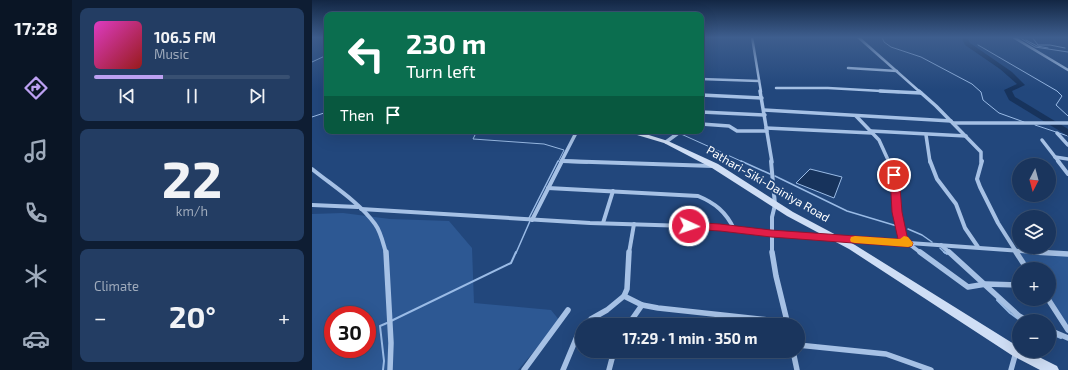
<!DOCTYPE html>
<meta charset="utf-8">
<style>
:root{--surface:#1a355d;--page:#233d63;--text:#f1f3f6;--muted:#9fabbc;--line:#385072;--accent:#bca0f2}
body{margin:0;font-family:"Exo 2",sans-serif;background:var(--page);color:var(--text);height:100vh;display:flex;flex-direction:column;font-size:15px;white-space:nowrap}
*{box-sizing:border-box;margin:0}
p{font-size:13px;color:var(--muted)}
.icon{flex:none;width:22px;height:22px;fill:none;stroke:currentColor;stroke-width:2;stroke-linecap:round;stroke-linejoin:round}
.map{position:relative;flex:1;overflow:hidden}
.details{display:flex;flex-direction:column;gap:8px;padding:8px;background:#0e1d33;width:240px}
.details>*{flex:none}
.banner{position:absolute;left:12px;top:12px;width:380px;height:122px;border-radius:8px;box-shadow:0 4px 16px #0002,0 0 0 1px var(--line);background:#0b6e4f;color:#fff;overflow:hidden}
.needle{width:26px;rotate:186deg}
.controls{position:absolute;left:700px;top:158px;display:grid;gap:8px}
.controls a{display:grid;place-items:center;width:44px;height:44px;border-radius:50%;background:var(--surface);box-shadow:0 4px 16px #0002,0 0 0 1px var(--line);font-size:20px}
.speed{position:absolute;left:12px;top:306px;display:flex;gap:8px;font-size:20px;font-weight:700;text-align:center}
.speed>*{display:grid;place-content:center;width:52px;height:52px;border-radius:50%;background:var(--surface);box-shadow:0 4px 16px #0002,0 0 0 1px var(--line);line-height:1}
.speed .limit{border:6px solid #d22;background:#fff;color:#111}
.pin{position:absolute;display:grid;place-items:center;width:34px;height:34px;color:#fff;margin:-17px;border:2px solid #fff;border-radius:50%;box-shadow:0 1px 4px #0007}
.me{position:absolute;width:44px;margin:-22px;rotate:93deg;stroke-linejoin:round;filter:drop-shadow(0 0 3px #0008)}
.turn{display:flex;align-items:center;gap:14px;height:84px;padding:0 16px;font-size:18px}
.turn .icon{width:52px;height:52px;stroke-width:2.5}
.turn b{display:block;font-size:28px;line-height:34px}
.then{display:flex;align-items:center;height:38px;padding:0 16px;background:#0003;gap:8px;font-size:15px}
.big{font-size:30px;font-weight:700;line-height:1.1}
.details .tile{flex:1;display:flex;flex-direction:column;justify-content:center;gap:6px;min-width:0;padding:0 14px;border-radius:8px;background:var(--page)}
.details .dial{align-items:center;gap:0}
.dial b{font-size:52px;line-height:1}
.song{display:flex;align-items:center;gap:12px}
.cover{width:48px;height:48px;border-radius:6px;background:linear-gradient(135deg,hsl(310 70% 55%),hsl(0 70% 35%))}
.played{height:4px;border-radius:2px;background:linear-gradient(90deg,var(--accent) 35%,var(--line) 35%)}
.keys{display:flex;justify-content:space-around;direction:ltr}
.heat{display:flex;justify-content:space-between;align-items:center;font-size:22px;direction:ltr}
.trip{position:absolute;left:263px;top:318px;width:230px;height:40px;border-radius:20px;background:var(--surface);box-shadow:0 4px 16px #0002,0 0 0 1px var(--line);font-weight:700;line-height:40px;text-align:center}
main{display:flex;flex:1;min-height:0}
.menu{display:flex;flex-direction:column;width:72px;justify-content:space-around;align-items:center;background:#0a1525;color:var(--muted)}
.menu .icon{width:28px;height:28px}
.menu .selected{color:var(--accent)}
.menu b{font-size:18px;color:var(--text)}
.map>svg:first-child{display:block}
.green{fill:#2d5893;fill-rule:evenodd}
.water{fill:#17335c;stroke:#9abbe6}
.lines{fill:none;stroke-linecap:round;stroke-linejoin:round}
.stream-far2{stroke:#9abbe6;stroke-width:1}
.stream-far1{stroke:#9abbe6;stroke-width:1.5}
.stream{stroke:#9abbe6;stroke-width:2}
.river{fill:#17335c;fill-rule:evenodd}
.street-far3{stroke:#a6c1e5;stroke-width:2.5}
.street-far2{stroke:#a6c1e5;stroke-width:3.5}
.street-far1{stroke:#a6c1e5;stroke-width:4}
.street{stroke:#a6c1e5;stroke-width:5.5}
.secondary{fill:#cfdef5;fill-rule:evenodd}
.route{fill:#e11d48;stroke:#92132f}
.slow{fill:#f59e0b}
.labels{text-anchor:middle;stroke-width:4;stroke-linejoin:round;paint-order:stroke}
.street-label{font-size:12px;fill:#fff;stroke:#22477c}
</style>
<main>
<nav class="menu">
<b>17:28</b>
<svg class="icon selected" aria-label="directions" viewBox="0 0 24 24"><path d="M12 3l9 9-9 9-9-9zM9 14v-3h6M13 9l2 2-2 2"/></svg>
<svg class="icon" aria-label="music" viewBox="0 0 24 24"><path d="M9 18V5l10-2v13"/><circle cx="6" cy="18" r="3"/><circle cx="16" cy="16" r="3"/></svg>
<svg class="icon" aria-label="phone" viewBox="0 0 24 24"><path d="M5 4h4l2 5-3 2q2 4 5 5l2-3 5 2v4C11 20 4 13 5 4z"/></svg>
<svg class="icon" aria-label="climate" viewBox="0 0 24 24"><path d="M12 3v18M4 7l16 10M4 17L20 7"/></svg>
<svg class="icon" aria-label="car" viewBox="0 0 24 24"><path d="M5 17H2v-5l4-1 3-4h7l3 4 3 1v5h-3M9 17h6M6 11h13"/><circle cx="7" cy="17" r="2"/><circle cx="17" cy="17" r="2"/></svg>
</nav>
<section class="details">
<div class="tile">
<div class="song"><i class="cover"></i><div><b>106.5 FM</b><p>Music</p></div></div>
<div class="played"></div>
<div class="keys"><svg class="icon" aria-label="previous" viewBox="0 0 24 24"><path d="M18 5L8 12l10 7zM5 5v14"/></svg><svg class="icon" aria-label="pause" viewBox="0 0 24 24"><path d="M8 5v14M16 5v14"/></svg><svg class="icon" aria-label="next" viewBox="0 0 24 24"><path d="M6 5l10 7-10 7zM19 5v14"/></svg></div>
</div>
<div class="tile dial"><b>22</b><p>km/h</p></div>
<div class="tile"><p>Climate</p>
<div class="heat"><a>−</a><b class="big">20°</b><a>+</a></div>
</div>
</section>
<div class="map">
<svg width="756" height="370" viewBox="0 0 756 370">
<rect width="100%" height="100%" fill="#22477c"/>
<g class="green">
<path d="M31 213 78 219 137 221 160 248 162 303 239 310 248 321 206 370H0V214ZM21 315H55V349H21Z"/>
<polygon points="703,250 756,254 756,330 737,299 737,269 715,269"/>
</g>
<polygon class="water" points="498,169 530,177 522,198 484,183"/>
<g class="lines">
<g class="stream-far2">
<polyline points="570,37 572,42 579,47 609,57 660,84 669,92 671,100 687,113 712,122"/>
<polyline points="720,37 726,45 738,45 753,48"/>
<polyline points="710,39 723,47 756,52"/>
<polyline points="714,40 725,46 736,48"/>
<polyline points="666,45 745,91 750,96 744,105 756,116"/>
<polyline points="0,62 15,55"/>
<polyline points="0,117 15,112"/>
<polyline points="723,125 756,136"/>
<polyline points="165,131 161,139 232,144 252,150 246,162"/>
<polyline points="369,134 431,162"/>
</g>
<g class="stream-far1">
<polyline points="429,161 458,174"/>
<polyline points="463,176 535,211 585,226"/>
<polyline points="217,218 246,161"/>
<polyline points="596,229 610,235 620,242"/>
<polyline points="628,248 633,253"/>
<polyline points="204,253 218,221"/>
</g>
<g class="stream">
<polyline points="632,252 635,254"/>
<polyline points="685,300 698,313 709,321"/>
<polyline points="79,321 199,263 204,252"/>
<polyline points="737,333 749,338"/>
<polyline points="71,370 72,361 68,326 75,323"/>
</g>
<polygon class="river" points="649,37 655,37 658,43 700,72 713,85 700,91 703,97 756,129 756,136 697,100 692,90 705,84 688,69 653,45"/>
<g class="street-far3">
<polyline points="440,37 449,92"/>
<polyline points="546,37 608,92"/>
<polyline points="701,37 756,70"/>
<polyline points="536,68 585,71"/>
<polyline points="389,79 447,81"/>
<polyline points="464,88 516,88 587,92"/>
</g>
<g class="street-far2">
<polyline points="448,91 460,162"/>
<polyline points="568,91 609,93"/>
<polyline points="607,91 624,106 669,152 669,162"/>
<polyline points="389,95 450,98"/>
<polyline points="452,110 639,121"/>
<polyline points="389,112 453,115"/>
<polyline points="544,116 567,140 577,162"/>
<polyline points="641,123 756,123"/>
<polyline points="389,124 417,126 425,131 455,131"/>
<polyline points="454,128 560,133"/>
<polyline points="559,131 654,136"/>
<polyline points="745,133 756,145"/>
<polyline points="614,135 618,162"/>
<polyline points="730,140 747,162"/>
<polyline points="354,142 369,131"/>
<polyline points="743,157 756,159"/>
<polyline points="250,161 275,162"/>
<polyline points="249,162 265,131"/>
</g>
<g class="street-far1">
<polyline points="250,161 401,166"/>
<polyline points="459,161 463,205 460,217 460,253"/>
<polyline points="577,161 583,177 585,212 592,240 609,253"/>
<polyline points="618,161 625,179 644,204 653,228 666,247"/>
<polyline points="670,161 665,179 668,187 686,223 705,253"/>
<polyline points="746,161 756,174"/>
<path d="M0 169C21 186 47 202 63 224 69 232 71 243 74 253"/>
<path d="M236 188 386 196C403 203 414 212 422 229"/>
<polyline points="0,205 46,207"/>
<polyline points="49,209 278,223 408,227 459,234 520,238"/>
<polyline points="220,220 250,161"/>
<polyline points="291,223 301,191"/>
<polyline points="527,238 737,253"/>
<polyline points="629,245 638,253"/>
<polyline points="317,253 322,224"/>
</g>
<g class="street">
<polyline points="74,252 79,343 78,370"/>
<polyline points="460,252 464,276 476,325"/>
<polyline points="608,252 656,287 674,284 707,285"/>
<polyline points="637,252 707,316 716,321"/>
<polyline points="704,252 715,269"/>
<polyline points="722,252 756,254"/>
<polyline points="312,296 315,289 317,252"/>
<polyline points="736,299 756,330"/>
<polyline points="274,325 279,319 295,310 312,296 330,305 346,308 475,322"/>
<polyline points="316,325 330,305"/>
<polyline points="737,330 756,338"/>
<polyline points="486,345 574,354 619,370"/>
<polyline points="481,351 485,370"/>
<polyline points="212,370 256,310"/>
<polyline points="251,370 266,334 270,330"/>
<polyline points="297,370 302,351"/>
<polyline points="699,370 704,352"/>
</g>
<polygon class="secondary" points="314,131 324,131 356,141 406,164 481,212 543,245 707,347 707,351 715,351 745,366 747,370 728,370 701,356 537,249 475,216 400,168 352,143 315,132"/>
</g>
<linearGradient id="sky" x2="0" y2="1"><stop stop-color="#132744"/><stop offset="0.42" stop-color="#3e5e8e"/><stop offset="1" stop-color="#3e5e8e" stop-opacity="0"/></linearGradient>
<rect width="756" height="89" fill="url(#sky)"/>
<polygon class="route" points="579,173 585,173 587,175 590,212 595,236 601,243 600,246 596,247 459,237 408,231 377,229 374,228 372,226 374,223 377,222 408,224 459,230 586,239 580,212 578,175"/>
<polygon class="slow" points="543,236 588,239 592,236 596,237 601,243 600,246 596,247 543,243 539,242 538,240 539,237"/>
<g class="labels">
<g class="street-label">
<text transform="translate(456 184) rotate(30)" y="4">Pathari-Siki-Dainiya Road</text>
</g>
</g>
</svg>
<div class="controls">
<a><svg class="needle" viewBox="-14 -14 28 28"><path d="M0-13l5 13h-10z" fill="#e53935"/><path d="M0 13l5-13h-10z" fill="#9fabbc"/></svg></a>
<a><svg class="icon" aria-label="layers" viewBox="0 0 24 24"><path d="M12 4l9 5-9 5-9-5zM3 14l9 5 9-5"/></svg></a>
<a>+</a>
<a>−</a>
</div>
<div class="speed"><div class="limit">30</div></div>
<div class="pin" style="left:582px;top:175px;background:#d93025"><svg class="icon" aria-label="arrive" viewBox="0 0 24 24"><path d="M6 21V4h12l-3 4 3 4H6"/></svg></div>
<svg class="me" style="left:377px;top:226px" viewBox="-20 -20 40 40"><circle r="17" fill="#e11d48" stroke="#fff" stroke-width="3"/><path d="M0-11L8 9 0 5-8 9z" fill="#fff"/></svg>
<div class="trip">17:29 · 1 min · 350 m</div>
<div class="banner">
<div class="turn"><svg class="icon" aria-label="left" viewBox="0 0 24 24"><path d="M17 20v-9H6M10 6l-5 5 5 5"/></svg><div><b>230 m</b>Turn left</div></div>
<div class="then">Then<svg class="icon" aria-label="arrive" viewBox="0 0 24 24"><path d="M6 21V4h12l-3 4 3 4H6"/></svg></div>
</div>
</div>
</main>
